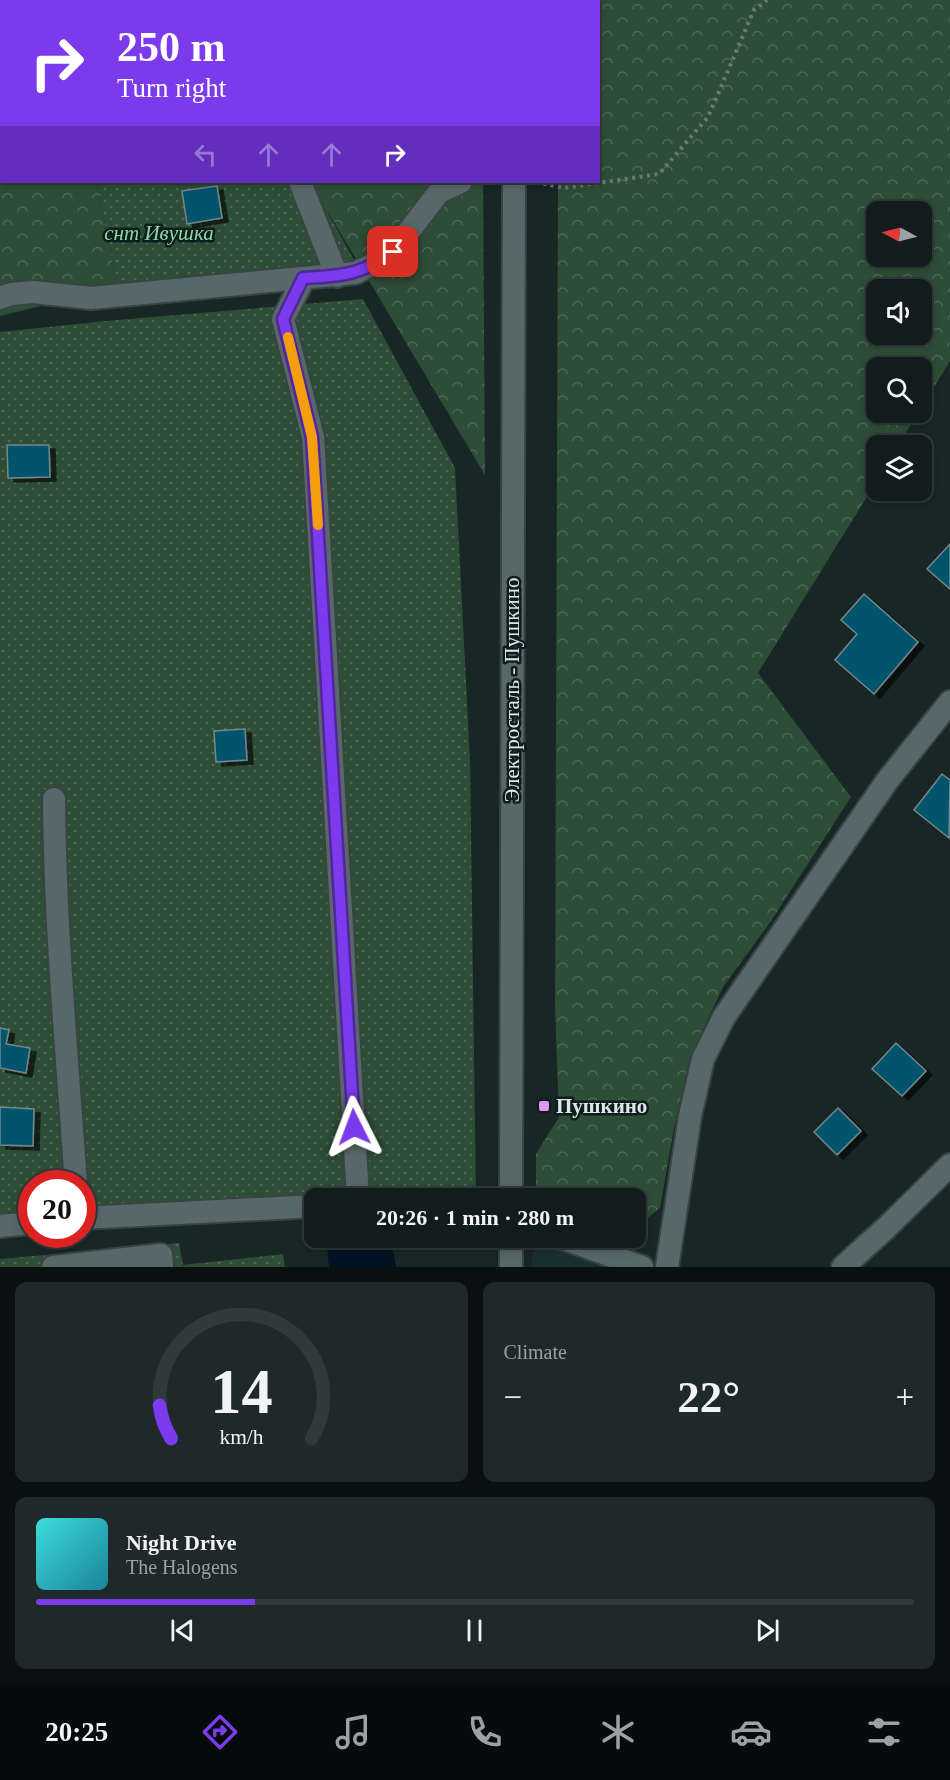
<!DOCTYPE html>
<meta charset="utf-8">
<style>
:root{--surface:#121c1c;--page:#1f2929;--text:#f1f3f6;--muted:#9ca1a3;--line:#313a3b;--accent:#7c3aed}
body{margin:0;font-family:"Times New Roman",serif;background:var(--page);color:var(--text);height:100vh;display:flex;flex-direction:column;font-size:22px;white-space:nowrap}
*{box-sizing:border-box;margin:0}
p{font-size:20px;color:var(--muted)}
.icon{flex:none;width:33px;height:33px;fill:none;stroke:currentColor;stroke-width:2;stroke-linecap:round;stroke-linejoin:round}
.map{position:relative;height:1267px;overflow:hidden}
.sheet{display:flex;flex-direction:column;gap:15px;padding:15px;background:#0a0f0f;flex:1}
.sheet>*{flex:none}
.banner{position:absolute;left:0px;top:0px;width:600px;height:183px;box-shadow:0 3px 9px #0003,0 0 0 2px var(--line);background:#7c3aed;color:#fff;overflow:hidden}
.needle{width:39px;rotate:277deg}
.controls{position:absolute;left:866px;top:201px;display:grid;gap:12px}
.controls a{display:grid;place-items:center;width:66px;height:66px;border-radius:12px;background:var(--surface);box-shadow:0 3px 9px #0003,0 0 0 2px var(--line);font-size:30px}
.speed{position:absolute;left:18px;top:1170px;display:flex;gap:12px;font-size:30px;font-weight:700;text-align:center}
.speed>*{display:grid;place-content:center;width:78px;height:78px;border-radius:50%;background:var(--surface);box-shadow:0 3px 9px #0003,0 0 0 2px var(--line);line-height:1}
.speed .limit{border:9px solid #d22;background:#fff;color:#111}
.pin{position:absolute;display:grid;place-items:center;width:51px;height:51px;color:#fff;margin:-26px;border-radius:12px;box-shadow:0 3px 9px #0006}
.me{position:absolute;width:66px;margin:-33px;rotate:357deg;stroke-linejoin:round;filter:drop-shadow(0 0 4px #0008)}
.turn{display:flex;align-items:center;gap:21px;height:126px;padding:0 18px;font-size:27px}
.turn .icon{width:78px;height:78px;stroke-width:2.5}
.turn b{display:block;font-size:42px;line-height:51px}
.lanes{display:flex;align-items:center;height:57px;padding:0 18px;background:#0003;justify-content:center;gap:30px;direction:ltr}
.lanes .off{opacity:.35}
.big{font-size:45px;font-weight:800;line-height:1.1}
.sheet .card{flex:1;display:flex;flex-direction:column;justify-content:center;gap:9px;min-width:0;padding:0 21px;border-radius:12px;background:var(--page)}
.sheet .dial{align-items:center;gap:0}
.dial svg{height:156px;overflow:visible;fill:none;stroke:var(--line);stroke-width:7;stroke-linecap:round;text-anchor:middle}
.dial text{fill:var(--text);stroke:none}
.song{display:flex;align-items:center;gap:18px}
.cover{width:72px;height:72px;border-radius:9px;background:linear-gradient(135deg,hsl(180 70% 55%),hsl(190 70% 35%))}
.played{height:6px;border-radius:3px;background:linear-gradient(90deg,var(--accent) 25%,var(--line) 25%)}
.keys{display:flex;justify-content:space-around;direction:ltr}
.heat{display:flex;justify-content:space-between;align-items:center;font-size:33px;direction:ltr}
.sheet .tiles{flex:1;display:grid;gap:15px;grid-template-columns:1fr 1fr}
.card:last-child{grid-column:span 2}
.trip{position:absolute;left:304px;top:1188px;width:342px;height:60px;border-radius:12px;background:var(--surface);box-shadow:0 3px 9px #0003,0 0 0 2px var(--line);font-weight:800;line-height:60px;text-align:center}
.menu{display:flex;height:96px;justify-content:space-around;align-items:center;background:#070b0b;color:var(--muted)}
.menu .icon{width:42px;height:42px}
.menu .selected{color:var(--accent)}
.menu b{font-size:27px;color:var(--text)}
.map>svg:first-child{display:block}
.built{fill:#193031}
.forest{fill:url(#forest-crowns);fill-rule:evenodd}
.garden{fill:url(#garden-dots)}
.water{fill:#001325}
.building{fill:#00556c;stroke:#77868b;stroke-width:1.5;filter:url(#shadow)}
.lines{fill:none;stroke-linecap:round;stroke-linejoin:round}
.minor-casing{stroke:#384343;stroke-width:26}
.path{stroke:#6c7878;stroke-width:4;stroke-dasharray:3 4.5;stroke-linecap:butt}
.minor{stroke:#586868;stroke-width:22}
.route-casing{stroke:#51269a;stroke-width:15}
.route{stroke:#7c3aed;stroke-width:10}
.slow{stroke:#f59e0b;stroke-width:10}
.poi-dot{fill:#de98f2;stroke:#0e1c1d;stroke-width:2}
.labels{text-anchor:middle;stroke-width:5;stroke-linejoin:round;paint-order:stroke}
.park-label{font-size:21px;font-style:italic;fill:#8dd8a0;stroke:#0e1c1d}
.street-label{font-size:21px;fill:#dee7e7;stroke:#0e1c1d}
.poi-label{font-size:21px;font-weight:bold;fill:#dee7e7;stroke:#0e1c1d;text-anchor:start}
</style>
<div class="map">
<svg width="950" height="1267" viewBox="0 0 950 1267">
<defs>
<pattern id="forest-crowns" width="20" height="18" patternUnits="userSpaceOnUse" patternTransform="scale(1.5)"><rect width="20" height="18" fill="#2e4d36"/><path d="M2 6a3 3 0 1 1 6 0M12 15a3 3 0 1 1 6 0" fill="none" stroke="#4c6753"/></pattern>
<pattern id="garden-dots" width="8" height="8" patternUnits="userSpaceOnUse" patternTransform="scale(1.5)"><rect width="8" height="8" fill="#2e4d36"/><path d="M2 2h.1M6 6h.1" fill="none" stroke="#4c6753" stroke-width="1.8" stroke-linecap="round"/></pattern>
<filter id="shadow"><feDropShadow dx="6" dy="4" stdDeviation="0" flood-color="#0009"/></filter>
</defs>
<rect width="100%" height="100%" fill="#182626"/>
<polygon class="built" points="545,1238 614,1267 532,1267 532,1254"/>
<g class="forest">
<polygon points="0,0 45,1 2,2 2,182 96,182 118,287 0,316"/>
<polygon points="261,0 482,0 482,1 261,2"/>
<path d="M559 0H950V361L921 408V368H876V412L918 413 898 445 876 446V482L758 673 851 797 771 921 723 987 690 1057 673 1133 660 1208 636 1227V1198H536V1154L559 1117 555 1008 558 182H598V2ZM876 212H921V256H876ZM876 290H921V334H876Z"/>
<polygon points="311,182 483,182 485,475 313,187"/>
</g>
<g class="garden">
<polygon points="50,0 261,0 261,1 51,2"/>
<polygon points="96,182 311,182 360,271 118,287"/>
<polygon points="363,299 455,468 470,760 476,1198 388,1198 339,1195 83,1212 82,1184 32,1184 31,1215 0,1217 0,332 106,321"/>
<polygon points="179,1243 183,1265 283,1254 285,1267 0,1267 0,1259"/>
</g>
<polygon class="water" points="330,1238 391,1238 396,1267 329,1267 327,1247"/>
<g class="building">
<polygon points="217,186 222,218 187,224 182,191"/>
<polygon points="7,445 49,445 50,477 8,478"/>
<polygon points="950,544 950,589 927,569"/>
<polygon points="864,594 918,642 874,694 835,660 857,634 841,620"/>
<polygon points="245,729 247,760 216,762 214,731"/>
<polygon points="942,774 950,780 949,838 914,810"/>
<polygon points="0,1028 9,1030 6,1044 30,1048 26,1073 0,1068"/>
<polygon points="896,1043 926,1071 902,1096 872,1069"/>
<polygon points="0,1107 34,1109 33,1146 0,1145"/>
<polygon points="838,1108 861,1131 837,1155 814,1132"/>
</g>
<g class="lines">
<g class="minor-casing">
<g id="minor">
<polyline points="241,0 241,2"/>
<polyline points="515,2 515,0"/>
<polyline points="300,182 337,276"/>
<polyline points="304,278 283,319 313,437 358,1198"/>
<polyline points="0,298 11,294 33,292 91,298 355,273 376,263 393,252 439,192 461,182"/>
<path d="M54 799C55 927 67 1055 76 1184"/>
<polyline points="511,1198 514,182"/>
<polyline points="82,1218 315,1206"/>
<polyline points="0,1226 32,1223"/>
<polyline points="511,1238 511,1267"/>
<polyline points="562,1238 642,1267"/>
<polyline points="53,1267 161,1255 162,1267"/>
<polyline points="667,1267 690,1116 703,1059 724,1017 887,781 950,702"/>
<polyline points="843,1267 886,1228 950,1165"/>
</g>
</g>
<polyline class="path" points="536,182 564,188 659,174 708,117 754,10 767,0"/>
<use href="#minor" class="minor"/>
</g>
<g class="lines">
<g class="route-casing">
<path id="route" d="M354 1127 312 437 283 319 303 278C342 276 361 275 393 252"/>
</g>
<use href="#route" class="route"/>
<polyline class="slow" points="288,337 312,437 318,525"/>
</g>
<rect class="poi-dot" x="538" y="1100" width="12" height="12" rx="3"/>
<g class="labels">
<g class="park-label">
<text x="159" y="240">снт Ивушка</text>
</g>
<g class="street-label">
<text transform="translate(512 690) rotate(-90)" y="7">Электросталь - Пушкино</text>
</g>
<g class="poi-label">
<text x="556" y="1113">Пушкино</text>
</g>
</g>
</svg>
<div class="controls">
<a><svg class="needle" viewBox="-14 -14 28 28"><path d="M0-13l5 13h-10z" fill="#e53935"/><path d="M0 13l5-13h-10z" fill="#9ca1a3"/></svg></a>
<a><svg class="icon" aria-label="sound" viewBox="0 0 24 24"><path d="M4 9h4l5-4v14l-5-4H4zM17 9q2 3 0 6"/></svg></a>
<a><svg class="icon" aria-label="search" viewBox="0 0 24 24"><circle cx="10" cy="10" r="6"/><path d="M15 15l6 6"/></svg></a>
<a><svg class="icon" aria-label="layers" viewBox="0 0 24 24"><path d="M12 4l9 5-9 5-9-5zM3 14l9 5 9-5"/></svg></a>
</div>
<div class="speed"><div class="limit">20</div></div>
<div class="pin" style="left:393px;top:252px;background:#d93025"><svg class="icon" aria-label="arrive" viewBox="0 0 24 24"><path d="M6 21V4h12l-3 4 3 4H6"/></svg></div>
<svg class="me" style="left:354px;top:1127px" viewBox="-20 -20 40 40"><path d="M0-17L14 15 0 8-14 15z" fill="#7c3aed" stroke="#fff" stroke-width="4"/></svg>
<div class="trip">20:26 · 1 min · 280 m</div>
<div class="banner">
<div class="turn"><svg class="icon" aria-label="right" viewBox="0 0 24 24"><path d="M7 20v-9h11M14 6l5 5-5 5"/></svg><div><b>250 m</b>Turn right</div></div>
<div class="lanes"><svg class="icon off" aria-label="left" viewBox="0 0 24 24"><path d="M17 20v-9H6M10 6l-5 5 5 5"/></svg><svg class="icon off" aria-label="ahead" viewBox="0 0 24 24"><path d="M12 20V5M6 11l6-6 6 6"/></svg><svg class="icon off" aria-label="ahead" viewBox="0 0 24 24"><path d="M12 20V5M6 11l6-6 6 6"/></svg><svg class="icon" aria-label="right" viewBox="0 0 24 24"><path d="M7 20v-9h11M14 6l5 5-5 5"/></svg></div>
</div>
</div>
<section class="sheet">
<div class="tiles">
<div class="card dial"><svg viewBox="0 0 100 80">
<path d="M14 69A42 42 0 1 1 86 69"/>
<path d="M14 69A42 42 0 0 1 8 52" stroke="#7c3aed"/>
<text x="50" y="56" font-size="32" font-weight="700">14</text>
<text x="50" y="72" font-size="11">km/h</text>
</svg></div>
<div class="card"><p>Climate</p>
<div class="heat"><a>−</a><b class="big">22°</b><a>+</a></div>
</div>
<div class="card">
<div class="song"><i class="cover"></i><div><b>Night Drive</b><p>The Halogens</p></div></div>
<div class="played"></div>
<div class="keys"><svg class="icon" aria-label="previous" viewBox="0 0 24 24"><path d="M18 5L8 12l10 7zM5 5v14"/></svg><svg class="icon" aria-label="pause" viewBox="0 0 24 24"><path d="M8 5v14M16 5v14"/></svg><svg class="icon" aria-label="next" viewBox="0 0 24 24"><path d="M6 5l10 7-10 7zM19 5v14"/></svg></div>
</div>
</div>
</section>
<nav class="menu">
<b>20:25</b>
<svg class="icon selected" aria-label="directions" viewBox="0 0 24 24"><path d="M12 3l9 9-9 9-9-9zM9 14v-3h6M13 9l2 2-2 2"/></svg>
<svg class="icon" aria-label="music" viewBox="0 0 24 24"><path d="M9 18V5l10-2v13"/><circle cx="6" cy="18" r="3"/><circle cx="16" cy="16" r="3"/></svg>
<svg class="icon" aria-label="phone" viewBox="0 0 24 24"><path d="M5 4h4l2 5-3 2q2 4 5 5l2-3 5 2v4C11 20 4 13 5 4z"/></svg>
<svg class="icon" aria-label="climate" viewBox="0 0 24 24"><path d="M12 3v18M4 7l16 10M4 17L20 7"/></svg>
<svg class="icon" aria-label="car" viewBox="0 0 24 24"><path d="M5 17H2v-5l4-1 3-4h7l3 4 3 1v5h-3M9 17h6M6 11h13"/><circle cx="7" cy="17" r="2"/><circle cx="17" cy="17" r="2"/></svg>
<svg class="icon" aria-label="filters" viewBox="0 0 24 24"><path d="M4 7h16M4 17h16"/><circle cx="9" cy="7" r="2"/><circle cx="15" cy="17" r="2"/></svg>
</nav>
